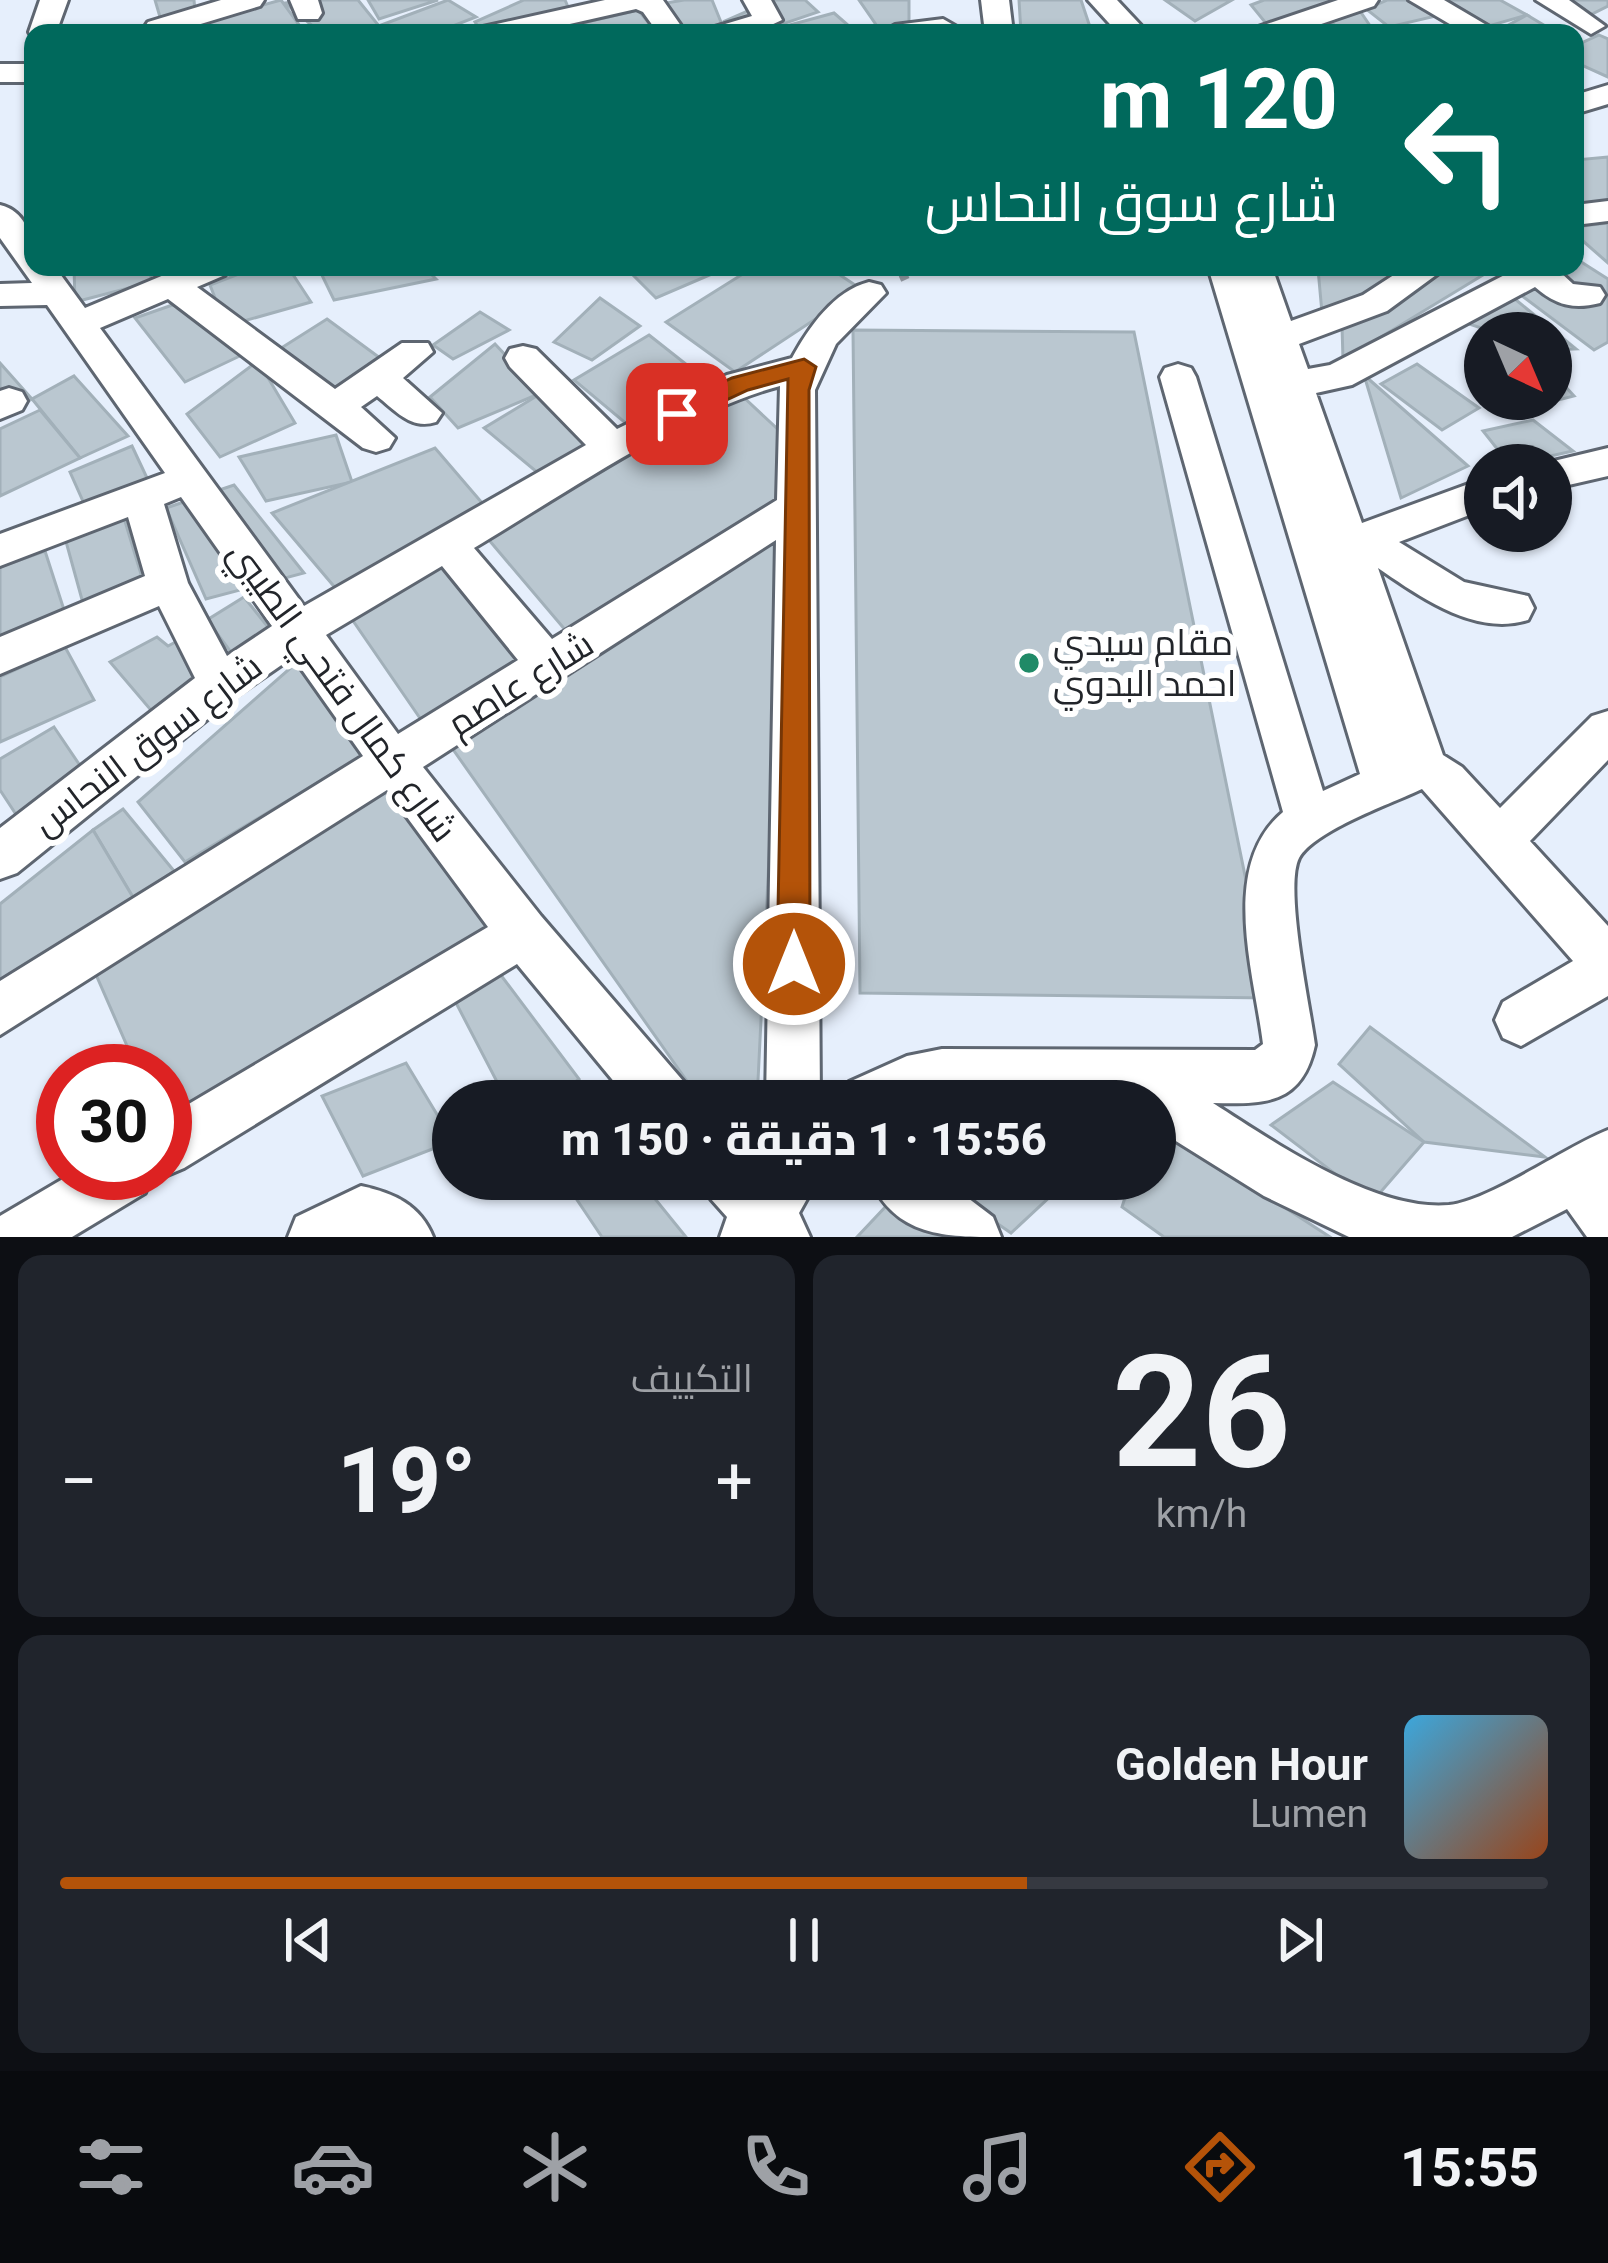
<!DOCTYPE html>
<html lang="ar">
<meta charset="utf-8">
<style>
:root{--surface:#171b24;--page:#20242c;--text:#f1f3f6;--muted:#9ea1a6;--line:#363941;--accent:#b45309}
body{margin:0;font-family:Roboto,Cairo,sans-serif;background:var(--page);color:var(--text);direction:rtl;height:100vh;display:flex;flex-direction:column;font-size:45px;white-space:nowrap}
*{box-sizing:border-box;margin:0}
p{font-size:39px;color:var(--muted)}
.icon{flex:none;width:66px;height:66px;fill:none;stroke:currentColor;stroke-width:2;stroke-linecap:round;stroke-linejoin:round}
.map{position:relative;height:1237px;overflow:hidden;direction:ltr}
.panel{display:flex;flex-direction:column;gap:18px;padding:18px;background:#0d0f14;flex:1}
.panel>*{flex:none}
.banner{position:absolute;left:24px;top:24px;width:1560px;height:252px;border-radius:24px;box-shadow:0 3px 9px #0004;direction:rtl;background:#00695c;color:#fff;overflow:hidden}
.needle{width:78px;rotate:136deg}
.controls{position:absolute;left:1464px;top:312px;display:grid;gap:24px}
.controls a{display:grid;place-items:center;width:108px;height:108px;border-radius:50%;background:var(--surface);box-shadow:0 3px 9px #0004;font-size:60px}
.speed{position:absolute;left:36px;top:1044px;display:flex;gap:24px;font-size:60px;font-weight:700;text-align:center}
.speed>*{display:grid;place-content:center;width:156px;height:156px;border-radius:50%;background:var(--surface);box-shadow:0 3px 9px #0004;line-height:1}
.speed .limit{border:18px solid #d22;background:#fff;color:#111}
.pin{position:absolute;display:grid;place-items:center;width:102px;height:102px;color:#fff;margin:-51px;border-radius:24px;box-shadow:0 6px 18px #0006}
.me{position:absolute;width:132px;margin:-66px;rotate:0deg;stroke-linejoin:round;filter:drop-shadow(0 0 9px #0008)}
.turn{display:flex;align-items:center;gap:42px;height:252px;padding:0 48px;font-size:54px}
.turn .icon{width:156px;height:156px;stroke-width:2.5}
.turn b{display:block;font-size:84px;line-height:102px}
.big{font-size:90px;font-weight:800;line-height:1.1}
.panel .widget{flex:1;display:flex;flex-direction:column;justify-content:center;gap:18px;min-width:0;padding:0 42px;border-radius:24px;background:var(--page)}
.panel .dial{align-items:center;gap:0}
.dial b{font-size:156px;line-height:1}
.song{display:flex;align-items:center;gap:36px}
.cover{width:144px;height:144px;border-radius:18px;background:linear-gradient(135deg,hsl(200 70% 55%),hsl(20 70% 35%))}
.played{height:12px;border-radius:6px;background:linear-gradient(90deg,var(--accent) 65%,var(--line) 65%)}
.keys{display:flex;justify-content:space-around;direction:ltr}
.heat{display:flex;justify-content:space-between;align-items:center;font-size:66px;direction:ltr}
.panel .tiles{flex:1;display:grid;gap:18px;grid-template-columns:1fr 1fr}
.widget:last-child{grid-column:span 2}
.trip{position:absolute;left:432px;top:1080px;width:744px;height:120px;border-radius:60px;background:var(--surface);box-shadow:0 3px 9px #0004;font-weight:800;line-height:120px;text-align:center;direction:rtl}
.tabs{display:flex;height:192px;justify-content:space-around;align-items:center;background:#090b0e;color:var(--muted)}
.tabs .icon{width:84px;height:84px}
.tabs .active{color:var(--accent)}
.tabs b{font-size:54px;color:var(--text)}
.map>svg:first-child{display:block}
.building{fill:#bac7d0;stroke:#a2b0b9;stroke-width:3}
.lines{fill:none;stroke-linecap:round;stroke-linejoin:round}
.minor-casing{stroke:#5e6671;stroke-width:6}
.path{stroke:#999fa9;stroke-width:6;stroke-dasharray:9 4.5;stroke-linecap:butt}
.minor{fill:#fff;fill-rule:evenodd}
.route{fill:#b45309;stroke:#753606;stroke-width:3}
.poi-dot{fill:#208a67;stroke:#fff;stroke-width:4.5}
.labels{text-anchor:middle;stroke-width:12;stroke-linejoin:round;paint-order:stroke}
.poi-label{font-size:36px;fill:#22252a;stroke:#fff;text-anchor:start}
.street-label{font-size:36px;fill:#22252a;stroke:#fff}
</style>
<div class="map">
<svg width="1608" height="1237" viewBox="0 0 1608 1237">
<rect width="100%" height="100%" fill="#e6effc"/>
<g class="building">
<polygon points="155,0 194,0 195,11 160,17"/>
<polygon points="281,0 305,33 189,33 184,27"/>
<polygon points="309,0 358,0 379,26 321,33 285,3"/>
<polygon points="368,0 438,0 379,19"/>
<polygon points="448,0 476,17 435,33 360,33"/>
<polygon points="524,0 565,0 568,7 481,31 475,22"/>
<polygon points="684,0 712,0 723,27 686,33 666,3"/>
<polygon points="773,0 805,0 818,12 756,33 737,33 725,21"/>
<polygon points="859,0 909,0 909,26 877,26"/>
<polygon points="1019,0 1081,0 1092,33 1021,33"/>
<polygon points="1165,0 1232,0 1195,21"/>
<polygon points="1264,0 1335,0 1337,2 1269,27 1251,5"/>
<polygon points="1387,0 1407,0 1436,16 1389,27 1366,9"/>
<polygon points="1442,0 1500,0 1527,15 1489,26"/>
<polygon points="1561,0 1608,0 1608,6 1588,16"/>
<polygon points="638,10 657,33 573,33 570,26"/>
<polygon points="1360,11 1375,33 1340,33 1330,20"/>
<polygon points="834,13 857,33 760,33"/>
<polygon points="1527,15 1557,33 1510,33 1501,29"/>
<polygon points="1599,35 1608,39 1608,77 1575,62 1575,46"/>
<polygon points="1608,157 1608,208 1575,205 1575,160"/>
<polygon points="1608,223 1608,263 1575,234 1575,227"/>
<polygon points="1575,258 1608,279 1608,342 1594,350 1522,296 1557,267 1575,267"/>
<polygon points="74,267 149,267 152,282 75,302"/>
<polygon points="257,267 288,267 311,302 226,326 210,285"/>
<polygon points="318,267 424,267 436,279 334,300"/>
<polygon points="625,267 728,267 656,298"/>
<polygon points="754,267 828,267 861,289 735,372 666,322"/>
<polygon points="1327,267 1397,267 1407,272 1322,313 1318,269"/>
<polygon points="1440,267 1471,267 1483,275 1343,360 1342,325"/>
<polygon points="1510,295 1576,349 1551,350 1551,333 1496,333 1463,322"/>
<polygon points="600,298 640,326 592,360 554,342"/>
<polygon points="181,302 244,354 185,382 135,318"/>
<polygon points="480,312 509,330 453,359 433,345"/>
<polygon points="327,319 380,358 334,390 267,357"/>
<polygon points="853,330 1134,332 1270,998 860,993"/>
<polygon points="649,335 710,383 635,431 574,380"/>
<polygon points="495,344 541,393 458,428 430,397"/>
<polygon points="258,361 295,423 220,457 187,414"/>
<polygon points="0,363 32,399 0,416"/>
<polygon points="1417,364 1479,408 1442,430 1381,384"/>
<polygon points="1551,371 1574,396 1515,411 1499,399 1551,399"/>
<polygon points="1364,375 1468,466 1401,498"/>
<polygon points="74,376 128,436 80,458 32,399"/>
<polygon points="558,383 619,439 544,478 484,428"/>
<polygon points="738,392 785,436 788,499 567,632 483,533"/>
<polygon points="40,410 80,458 0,496 0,429"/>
<polygon points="1533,420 1573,451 1510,465 1483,431"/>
<polygon points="336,435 352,482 266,501 239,457"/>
<polygon points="132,446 148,480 86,508 70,472"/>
<polygon points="435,448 489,511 343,597 272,513"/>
<polygon points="234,485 304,573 206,599 166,508"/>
<polygon points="124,518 144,584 84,607 65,538"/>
<polygon points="785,533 757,1101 701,1101 452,748"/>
<polygon points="461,540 553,641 424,724 349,615"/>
<polygon points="45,551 65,613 0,641 0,567"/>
<polygon points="244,597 276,637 236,659 207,620"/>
<polygon points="206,626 229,665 161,722 110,662 157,637 168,646"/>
<polygon points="65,647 94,700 0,742 0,677"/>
<polygon points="311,650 384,743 185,862 138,802"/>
<polygon points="54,727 81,767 25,828 0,790 0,759"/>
<polygon points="412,766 513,920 165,1132 165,1071 138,1071 94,970"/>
<polygon points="123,809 174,871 134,899 93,830"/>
<polygon points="93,830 134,899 0,983 0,904"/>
<polygon points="494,966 579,1079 552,1101 507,1101 454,999"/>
<polygon points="1370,1027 1545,1157 1424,1142 1339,1064"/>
<polygon points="406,1063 453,1141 363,1176 322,1096"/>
<polygon points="1333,1082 1424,1142 1372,1202 1271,1125"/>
<polygon points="1155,1123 1330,1237 1164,1237 1122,1207 1131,1179 1155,1179"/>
<polygon points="563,1179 639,1179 686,1237 602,1237"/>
<polygon points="933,1179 1069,1179 1011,1233"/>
<polygon points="890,1202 945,1237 857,1237"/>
</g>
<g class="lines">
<g class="minor-casing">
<g id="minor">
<polygon points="40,0 68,0 56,33 33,33 33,38 29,32"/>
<polygon points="221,0 264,0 260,6 171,33 148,33 144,28 148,22"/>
<polygon points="290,0 318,0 322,13 318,19 298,19"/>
<polygon points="605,0 663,0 686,33 658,33 643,12 636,9 530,33 479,33 483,27"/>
<polygon points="743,0 771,0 782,20 754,33 711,33 715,27 752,16"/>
<polygon points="981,0 1009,0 1013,33 985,33"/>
<polygon points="1088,0 1117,0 1148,33 1118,33"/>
<polygon points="1338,0 1378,0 1374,6 1295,33 1254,33 1258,27"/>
<polygon points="1409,0 1444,0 1500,33 1465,33"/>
<polygon points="1536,0 1569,0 1605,26 1591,34"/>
<polygon points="943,19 957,27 953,33 881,33 895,25"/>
<rect x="0" y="64" width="33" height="18"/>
<polygon points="1608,85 1608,104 1575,114 1575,95"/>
<polygon points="1608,201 1608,221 1575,225 1575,205"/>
<path d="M0 205C29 212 33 242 33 267H55L85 308 183 267H230L225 275 197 287 335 389 402 343H428L433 352 403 378 442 413 436 422C411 430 396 411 377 396L361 407 395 438 389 448 376 452 363 448 168 299 100 328 304 606 586 445 510 367 505 358 510 349 523 346 536 349 617 429 727 375 792 358C809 327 834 291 869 282L881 285 886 293 836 344 815 390 820 1101H766L776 540 423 767 541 916 684 1082 692 1101H630L517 964 184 1168 165 1176 157 1173H165V1118L488 927 387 790 0 1035V981L363 756 293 657 235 697 17 873 0 879V828L195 678 159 606 0 674V637L145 576 128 517 0 566V534L165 473 47 305 0 306V284L32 283 0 238ZM780 386 777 500 552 639 474 548C563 495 682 412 780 386ZM181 497 272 626 227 656 188 583 164 504ZM442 566 518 660 398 734 326 635Z"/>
<path d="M1208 267H1272L1291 321 1363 295 1406 267H1447L1387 311 1299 344 1308 369 1330 365 1520 267H1564L1560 272 1573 284 1600 287 1605 295 1600 303C1573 310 1556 305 1535 287L1352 385 1316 393 1362 523 1485 478V509L1399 542 1464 582 1528 596 1534 608 1528 620C1475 637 1419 596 1378 568L1443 755 1462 767 1500 808 1592 716 1608 711V760L1530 841 1608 926V996L1521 1046 1503 1038 1495 1020 1503 1002 1573 961 1422 789C1393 803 1315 830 1299 858 1284 887 1310 1008 1315 1045 1302 1105 1265 1104 1213 1103 1274 1142 1375 1212 1449 1205 1491 1200 1565 1147 1608 1130V1237H1587L1567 1209 1512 1237H1349L1264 1196 1155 1128V1101H841L849 1082 907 1056 942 1049 1255 1050 1263 1044C1254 972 1219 866 1283 812L1160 377 1165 368 1178 364 1191 368 1196 377 1323 791 1360 774Z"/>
<polygon points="9,388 22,392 27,401 22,410 0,419 0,391"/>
<polygon points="1608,448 1608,476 1551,489 1551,465 1537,465"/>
<polygon points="73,1173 153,1173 145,1193 72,1237 0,1237 0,1216"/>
<polygon points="703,1179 818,1179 799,1213 810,1237 720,1237 727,1217 711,1199"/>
<path d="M870 1179H943L993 1217 1001 1237C945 1237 896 1237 870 1179Z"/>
<path d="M361 1186C394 1193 420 1205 433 1237H288L296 1217Z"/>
</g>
</g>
<polyline class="path" points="900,279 926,267"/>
<use href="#minor" class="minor"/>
</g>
<polygon class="route" points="804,359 816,367 809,390 810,964 805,975 794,980 782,975 777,964 788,379 748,390 677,423 665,414 669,408 732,378"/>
<circle class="poi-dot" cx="1029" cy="663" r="12"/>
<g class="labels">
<g class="poi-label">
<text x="1053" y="655">مقام سيدي<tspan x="1053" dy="41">احمد البدوي</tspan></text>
</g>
<g class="street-label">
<text transform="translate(520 683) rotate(-32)" y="13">شارع عاصم</text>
<text transform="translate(343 691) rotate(54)" y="13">شارع كمال فتحي الطيبي</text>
<text transform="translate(147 744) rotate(-37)" y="13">شارع سوق النحاس</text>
</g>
</g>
</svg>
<div class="controls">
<a><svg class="needle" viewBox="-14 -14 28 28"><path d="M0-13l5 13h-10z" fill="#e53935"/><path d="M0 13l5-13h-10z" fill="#9ea1a6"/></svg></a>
<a><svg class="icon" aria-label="sound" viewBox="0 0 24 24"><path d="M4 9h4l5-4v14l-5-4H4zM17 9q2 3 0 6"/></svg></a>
</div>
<div class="speed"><div class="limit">30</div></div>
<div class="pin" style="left:677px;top:414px;background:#d93025"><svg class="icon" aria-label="arrive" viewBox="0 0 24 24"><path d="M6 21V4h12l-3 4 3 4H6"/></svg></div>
<svg class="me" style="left:794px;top:964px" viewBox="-20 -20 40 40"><circle r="17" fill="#b45309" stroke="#fff" stroke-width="3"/><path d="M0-11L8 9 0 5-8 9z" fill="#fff"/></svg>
<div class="trip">15:56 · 1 دقيقة · 150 m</div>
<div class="banner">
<div class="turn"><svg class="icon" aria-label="left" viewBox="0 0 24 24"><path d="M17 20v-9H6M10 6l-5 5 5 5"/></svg><div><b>120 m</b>شارع سوق النحاس</div></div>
</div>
</div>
<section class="panel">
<div class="tiles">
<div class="widget dial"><b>26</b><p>km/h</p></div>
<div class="widget"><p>التكييف</p>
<div class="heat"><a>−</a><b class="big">19°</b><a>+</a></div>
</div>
<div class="widget">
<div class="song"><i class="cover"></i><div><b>Golden Hour</b><p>Lumen</p></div></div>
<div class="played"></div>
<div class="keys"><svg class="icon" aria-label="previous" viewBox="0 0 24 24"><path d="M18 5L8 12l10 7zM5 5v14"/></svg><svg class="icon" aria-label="pause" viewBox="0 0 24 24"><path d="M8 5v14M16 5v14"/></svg><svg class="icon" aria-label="next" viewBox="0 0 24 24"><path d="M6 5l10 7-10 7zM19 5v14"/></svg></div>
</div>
</div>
</section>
<nav class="tabs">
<b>15:55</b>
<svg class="icon active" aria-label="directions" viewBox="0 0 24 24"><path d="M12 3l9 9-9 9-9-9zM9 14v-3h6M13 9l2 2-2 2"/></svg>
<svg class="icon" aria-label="music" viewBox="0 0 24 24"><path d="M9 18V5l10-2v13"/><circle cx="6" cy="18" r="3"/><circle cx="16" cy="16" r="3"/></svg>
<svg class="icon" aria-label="phone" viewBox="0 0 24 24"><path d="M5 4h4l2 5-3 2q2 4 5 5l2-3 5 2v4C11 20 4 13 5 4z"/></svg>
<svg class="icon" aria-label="climate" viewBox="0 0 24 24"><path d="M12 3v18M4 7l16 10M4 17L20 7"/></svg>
<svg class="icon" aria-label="car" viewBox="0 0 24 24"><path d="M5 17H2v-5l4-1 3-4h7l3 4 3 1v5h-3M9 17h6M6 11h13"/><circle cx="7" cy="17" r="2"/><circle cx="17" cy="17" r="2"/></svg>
<svg class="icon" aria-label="filters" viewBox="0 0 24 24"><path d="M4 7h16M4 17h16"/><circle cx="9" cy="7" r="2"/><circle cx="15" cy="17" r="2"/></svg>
</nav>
